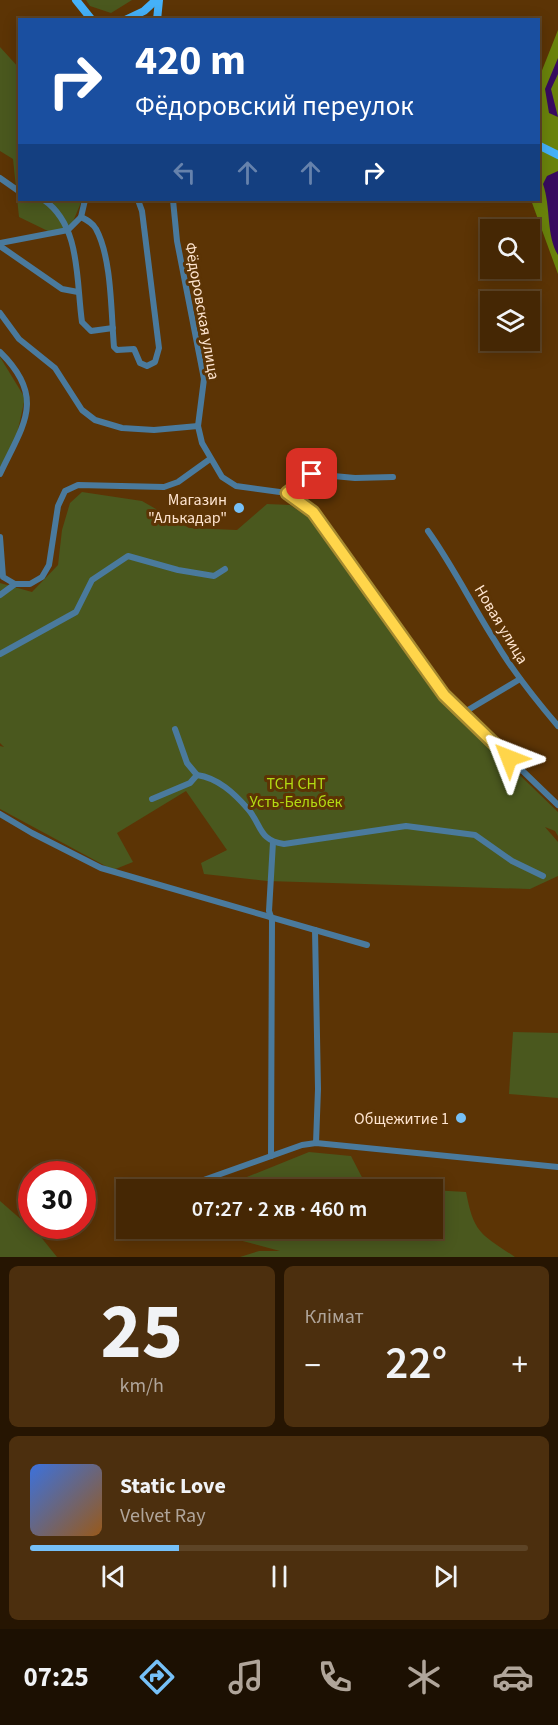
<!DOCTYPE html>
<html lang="uk">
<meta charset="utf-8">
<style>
:root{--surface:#452704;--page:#4c2f0e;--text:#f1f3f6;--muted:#b0a59a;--line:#5d4426;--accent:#76c0f7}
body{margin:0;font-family:"Source Sans 3",sans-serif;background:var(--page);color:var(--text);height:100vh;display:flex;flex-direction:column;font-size:22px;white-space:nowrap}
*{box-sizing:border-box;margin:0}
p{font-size:20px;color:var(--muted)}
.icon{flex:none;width:33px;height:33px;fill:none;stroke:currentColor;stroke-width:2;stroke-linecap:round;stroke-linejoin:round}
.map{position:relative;height:1257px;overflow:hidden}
.details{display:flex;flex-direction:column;gap:9px;padding:9px;background:#261502;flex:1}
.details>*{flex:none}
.hud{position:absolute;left:18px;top:18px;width:522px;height:183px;border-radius:0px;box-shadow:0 3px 15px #0003,0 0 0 2px var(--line);background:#1a4fa0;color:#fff;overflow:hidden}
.tools{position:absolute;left:480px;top:219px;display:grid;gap:12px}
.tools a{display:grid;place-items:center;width:60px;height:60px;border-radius:0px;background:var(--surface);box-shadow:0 3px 15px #0003,0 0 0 2px var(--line);font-size:30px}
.speed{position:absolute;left:18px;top:1161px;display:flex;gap:12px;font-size:30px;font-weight:700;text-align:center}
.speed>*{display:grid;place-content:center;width:78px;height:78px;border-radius:50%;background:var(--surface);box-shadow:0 3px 15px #0003,0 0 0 2px var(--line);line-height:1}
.speed .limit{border:9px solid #d22;background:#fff;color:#111}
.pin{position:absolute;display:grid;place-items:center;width:51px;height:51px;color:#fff;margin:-26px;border-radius:12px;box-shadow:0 3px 9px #0006}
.me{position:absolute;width:66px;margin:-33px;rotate:315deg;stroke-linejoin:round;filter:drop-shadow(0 0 4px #0008)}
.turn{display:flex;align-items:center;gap:21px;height:126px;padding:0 18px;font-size:27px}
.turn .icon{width:78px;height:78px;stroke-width:2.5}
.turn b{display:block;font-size:42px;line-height:51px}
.lanes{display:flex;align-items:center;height:57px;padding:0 18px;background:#0003;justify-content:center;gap:30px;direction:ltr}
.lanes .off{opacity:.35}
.big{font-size:45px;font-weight:600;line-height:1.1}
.details .card{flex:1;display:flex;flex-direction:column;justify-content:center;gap:9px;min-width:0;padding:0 21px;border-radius:9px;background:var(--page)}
.details .dial{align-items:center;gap:0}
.dial b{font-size:78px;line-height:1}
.song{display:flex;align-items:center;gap:18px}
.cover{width:72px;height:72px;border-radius:9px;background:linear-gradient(135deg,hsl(220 70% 55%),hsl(30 70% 35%))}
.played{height:6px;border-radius:3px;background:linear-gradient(90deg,var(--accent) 30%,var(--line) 30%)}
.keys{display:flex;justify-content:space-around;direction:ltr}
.heat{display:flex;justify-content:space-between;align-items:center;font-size:33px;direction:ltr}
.details .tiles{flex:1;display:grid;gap:9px;grid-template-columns:1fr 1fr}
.card:last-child{grid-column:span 2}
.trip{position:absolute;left:116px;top:1179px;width:327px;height:60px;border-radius:0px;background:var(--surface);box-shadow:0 3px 15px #0003,0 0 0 2px var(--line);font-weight:600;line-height:60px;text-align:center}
.tab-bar{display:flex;height:96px;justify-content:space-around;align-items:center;background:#1c1002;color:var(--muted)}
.tab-bar .icon{width:42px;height:42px}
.tab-bar .current{color:var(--accent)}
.tab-bar b{font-size:27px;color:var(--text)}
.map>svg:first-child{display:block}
.green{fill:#4a581e}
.forest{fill:#6a830b}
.water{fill:#380b5f}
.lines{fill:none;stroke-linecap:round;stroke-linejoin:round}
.minor{stroke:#4a7a9d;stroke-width:6}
.major{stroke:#45b1f9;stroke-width:8}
.route-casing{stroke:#a68a30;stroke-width:15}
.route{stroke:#ffd54a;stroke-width:10}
.poi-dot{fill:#76c0f7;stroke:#5c3405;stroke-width:2}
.labels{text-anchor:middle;stroke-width:6;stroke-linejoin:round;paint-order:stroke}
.street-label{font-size:16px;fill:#fee4cf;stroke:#5c3405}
.poi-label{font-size:16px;fill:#fee4cf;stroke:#5c3405;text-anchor:end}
.park-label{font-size:16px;fill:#b3da13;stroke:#5c3405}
</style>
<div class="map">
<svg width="558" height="1257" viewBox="0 0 558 1257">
<rect width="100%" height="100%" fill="#5c3405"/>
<g class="green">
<polygon points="86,0 132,0 111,13 90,6"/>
<polygon points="0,47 19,68 20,200 82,200 72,224 52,233 19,217 13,159 0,151"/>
<polygon points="0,357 25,398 17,434 0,469"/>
<polygon points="82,492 142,501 189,528 237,530 267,504 290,505 316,522 435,693 558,812 558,836 555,831 545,827 558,842 558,876 530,889 267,881 204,874 201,863 227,850 186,791 117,833 133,862 113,870 0,809 0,746 4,747 0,743 0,583 32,592 58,565 62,530 70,503"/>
<polygon points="513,1032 558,1033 558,1098 509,1094"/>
<polygon points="309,1152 351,1156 367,1187 420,1189 241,1189 242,1179"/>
<path d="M432 1190 466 1192C474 1234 481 1234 515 1257H240L259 1251H280L235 1239 236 1229 432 1228Z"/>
<polygon points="0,1201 40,1236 57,1257 0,1257"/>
</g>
<polygon class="forest" points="558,30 558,274 531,200 538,200 539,78"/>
<g class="water">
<polygon points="558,58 558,74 551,89 558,117 549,113 545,89"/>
<path d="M558 171V255C546 235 551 207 543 184L547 176Z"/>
</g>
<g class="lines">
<g class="minor">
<polyline points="0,178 20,192"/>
<path d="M44 200C81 226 76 280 82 322L91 331 113 328"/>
<polyline points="173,200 177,241 204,379 198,426 202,443 222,477 236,486 287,493 313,512 444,695 558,805"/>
<path d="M81 217C87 220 93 223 96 229 112 258 111 314 114 347L117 350 134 349 140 363 147 366 155 362 159 348 142 211 138 200"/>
<polyline points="0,243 68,230 81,217 85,200"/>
<polyline points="0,246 62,289 78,292"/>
<polyline points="0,313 19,339 55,368 82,410 95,420 122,428 154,430 198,426"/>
<path d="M0 352C47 398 23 425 0 474"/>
<polyline points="287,493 312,474 355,478 393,477"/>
<path d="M428 531C453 566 472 605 495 641 513 672 535 699 558 726"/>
<polyline points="0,537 3,577 15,584"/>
<polyline points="0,595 15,584 30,584 42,577 49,565 58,506 65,491 78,485 164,487 178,482 210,459"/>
<polyline points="0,654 76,612 92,580 128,556 178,570 214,576 225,569"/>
<polyline points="463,713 520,679"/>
<path d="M175 729 187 763 197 775C218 778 234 793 248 809 262 825 258 840 284 844L406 826 475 835 512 861 543 876"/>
<polyline points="152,799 190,783 197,775"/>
<polyline points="0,814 32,833 101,868 367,945"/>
<polyline points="315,930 318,1089 316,1143"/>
<polyline points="271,1156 272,920 269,911 273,842"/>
<polyline points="184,1187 302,1145 316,1143 558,1167"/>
</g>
<g class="major">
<polyline points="76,0 92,20"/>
<polyline points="125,20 144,11 156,0"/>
<polyline points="157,20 159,0"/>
<polyline points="538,145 558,155"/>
</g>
</g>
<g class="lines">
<g class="route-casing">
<polyline id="route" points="312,474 287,493 313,512 444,695 509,758"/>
</g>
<use href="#route" class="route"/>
</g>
<g class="poi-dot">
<circle cx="239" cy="508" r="6"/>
<circle cx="461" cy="1118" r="6"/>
</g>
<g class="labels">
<g class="street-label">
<text transform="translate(203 311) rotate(80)" y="6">Фёдоровская улица</text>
<text transform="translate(502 624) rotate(59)" y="6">Новая улица</text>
</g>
<g class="poi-label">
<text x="227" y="505">Магазин<tspan x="227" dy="18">"Алькадар"</tspan></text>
<text x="449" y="1124">Общежитие 1</text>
</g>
<g class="park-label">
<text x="296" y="789">ТСН СНТ<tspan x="296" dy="18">Усть-Бельбек</tspan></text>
</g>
</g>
</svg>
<div class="tools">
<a><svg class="icon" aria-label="search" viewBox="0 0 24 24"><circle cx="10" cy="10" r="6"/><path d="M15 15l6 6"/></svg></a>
<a><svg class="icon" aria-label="layers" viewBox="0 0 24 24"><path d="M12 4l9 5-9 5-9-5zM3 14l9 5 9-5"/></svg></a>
</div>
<div class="speed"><div class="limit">30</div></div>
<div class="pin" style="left:312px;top:474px;background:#d93025"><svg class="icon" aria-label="arrive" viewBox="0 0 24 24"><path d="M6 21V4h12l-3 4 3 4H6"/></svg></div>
<svg class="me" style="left:509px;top:758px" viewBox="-20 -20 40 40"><path d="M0-17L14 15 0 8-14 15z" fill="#ffd54a" stroke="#fff" stroke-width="4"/></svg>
<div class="trip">07:27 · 2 хв · 460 m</div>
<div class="hud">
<div class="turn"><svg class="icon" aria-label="right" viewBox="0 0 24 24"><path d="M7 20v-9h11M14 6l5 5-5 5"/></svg><div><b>420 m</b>Фёдоровский переулок</div></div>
<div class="lanes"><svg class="icon off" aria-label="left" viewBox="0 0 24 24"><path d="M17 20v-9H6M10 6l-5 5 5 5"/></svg><svg class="icon off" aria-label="ahead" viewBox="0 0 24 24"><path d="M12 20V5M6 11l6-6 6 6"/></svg><svg class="icon off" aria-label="ahead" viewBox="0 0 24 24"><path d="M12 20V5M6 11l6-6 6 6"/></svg><svg class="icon" aria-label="right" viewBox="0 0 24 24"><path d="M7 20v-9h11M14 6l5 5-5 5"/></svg></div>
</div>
</div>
<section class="details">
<div class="tiles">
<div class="card dial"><b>25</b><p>km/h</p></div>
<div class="card"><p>Клімат</p>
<div class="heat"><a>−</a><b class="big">22°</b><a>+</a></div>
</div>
<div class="card">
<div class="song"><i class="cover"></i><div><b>Static Love</b><p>Velvet Ray</p></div></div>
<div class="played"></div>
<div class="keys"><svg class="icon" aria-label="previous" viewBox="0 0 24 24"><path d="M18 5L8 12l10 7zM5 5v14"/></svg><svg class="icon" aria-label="pause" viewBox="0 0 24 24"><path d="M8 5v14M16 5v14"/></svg><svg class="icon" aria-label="next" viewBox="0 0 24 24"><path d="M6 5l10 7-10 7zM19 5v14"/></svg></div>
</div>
</div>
</section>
<nav class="tab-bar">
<b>07:25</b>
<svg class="icon current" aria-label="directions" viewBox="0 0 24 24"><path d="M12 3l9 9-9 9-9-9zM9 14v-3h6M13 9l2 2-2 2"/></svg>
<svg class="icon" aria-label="music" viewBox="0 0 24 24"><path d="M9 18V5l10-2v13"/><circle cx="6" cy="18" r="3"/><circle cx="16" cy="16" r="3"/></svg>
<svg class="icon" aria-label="phone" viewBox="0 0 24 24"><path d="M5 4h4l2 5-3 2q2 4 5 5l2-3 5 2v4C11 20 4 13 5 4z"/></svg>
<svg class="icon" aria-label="climate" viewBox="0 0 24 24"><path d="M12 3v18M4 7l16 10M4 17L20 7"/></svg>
<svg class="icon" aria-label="car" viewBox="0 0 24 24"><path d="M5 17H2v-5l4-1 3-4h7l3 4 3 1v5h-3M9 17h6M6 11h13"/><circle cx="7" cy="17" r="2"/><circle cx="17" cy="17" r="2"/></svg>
</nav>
